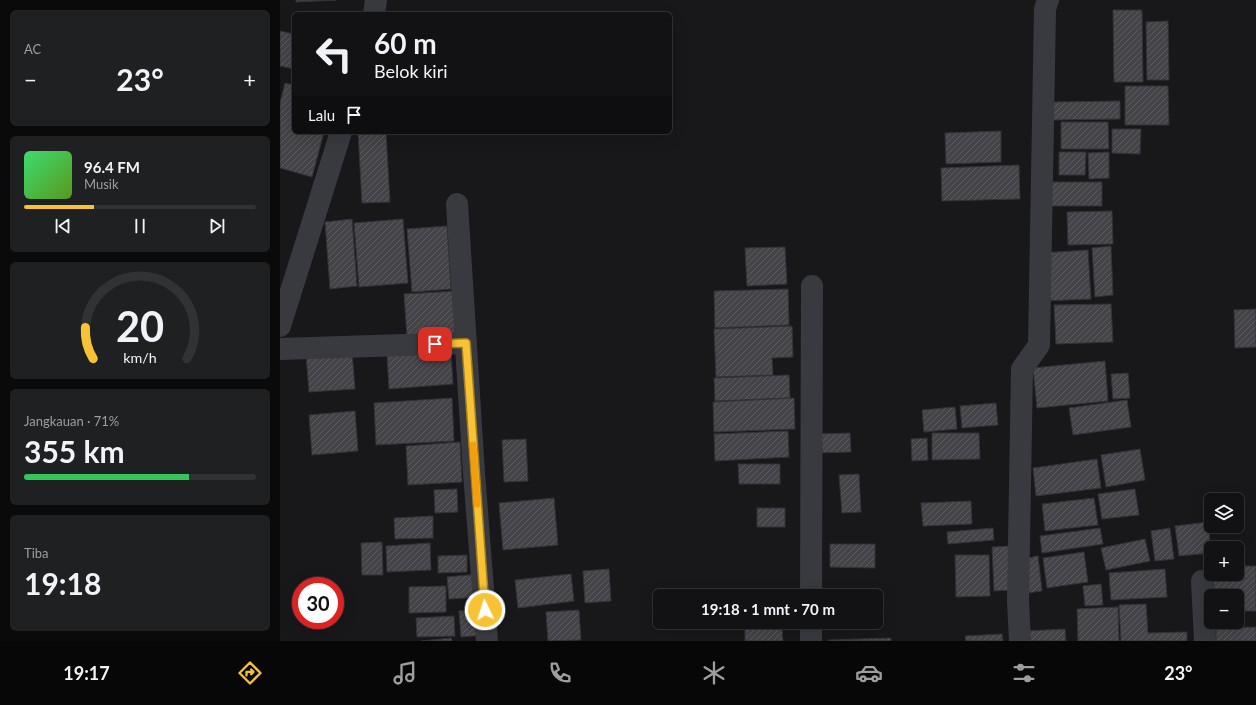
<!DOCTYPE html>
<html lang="id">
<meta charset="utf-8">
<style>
:root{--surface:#121214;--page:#1f2022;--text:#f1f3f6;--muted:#9c9ea0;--line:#313234;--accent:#f7c234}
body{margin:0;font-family:Lato,sans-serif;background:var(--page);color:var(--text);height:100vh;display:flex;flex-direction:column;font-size:15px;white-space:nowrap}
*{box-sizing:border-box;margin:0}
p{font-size:13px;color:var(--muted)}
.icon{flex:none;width:22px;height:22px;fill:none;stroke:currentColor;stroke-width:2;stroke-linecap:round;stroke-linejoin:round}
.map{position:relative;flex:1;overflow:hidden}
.details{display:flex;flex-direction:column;gap:10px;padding:10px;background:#0a0a0b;width:280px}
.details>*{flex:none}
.banner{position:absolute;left:12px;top:12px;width:380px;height:122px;border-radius:6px;box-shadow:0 4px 16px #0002,0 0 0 1px var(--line);background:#121214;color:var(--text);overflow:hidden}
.controls{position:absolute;left:924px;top:493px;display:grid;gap:8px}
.controls a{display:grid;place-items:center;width:40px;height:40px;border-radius:6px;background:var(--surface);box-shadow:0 4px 16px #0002,0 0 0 1px var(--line);font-size:20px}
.speed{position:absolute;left:12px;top:577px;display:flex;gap:8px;font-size:20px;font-weight:700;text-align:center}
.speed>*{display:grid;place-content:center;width:52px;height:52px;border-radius:50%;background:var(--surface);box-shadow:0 4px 16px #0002,0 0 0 1px var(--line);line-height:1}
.speed .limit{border:6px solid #d22;background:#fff;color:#111}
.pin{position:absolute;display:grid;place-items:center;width:34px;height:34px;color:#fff;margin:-17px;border-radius:8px;box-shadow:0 2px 6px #0006}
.me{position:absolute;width:44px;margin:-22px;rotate:356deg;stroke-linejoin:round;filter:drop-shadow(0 0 3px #0008)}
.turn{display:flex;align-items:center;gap:14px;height:84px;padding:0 16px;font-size:18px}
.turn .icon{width:52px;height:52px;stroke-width:2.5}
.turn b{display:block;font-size:28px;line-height:34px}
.then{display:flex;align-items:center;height:38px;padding:0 16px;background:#0003;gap:8px;font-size:15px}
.big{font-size:30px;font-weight:700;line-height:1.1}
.details .card{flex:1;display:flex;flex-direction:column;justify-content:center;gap:6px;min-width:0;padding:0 14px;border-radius:6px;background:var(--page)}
.details .dial{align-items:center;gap:0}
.dial svg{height:104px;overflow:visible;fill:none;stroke:var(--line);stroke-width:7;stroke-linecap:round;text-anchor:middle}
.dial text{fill:var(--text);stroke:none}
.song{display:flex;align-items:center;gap:12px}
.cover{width:48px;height:48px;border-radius:6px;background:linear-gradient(135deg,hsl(140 70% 55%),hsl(90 70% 35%))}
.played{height:4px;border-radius:2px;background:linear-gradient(90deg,var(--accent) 30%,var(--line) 30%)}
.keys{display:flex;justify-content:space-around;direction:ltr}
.heat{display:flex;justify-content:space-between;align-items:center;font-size:22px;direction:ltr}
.charge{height:6px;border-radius:3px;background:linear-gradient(90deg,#34c759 71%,var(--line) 0)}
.trip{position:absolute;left:373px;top:589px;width:230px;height:40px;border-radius:6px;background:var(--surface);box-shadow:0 4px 16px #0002,0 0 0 1px var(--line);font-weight:700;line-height:40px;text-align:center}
.dock{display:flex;height:64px;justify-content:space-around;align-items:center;background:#070708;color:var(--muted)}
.dock .icon{width:28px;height:28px}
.dock .active{color:var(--accent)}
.dock b{font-size:18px;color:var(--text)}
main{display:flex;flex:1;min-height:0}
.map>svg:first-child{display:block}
.building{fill:url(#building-hatch);stroke:#333237}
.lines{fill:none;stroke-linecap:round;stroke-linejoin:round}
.minor{stroke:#393a40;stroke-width:22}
.route-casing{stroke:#a17e22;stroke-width:10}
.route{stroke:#f7c234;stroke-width:7}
.slow{stroke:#f59e0b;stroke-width:7}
</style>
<main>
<section class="details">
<div class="card"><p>AC</p>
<div class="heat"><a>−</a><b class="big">23°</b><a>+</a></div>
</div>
<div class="card">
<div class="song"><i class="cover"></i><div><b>96.4 FM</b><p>Musik</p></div></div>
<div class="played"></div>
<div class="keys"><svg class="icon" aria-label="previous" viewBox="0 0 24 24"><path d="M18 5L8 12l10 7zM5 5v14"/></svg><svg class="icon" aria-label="pause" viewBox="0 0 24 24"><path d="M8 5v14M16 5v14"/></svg><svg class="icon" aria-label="next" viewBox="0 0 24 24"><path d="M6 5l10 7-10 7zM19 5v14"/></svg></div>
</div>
<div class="card dial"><svg viewBox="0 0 100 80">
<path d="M14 69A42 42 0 1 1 86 69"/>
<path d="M14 69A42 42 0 0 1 8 45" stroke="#f7c234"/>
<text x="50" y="56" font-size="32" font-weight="700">20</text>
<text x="50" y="72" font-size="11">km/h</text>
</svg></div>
<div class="card"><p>Jangkauan · 71%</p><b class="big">355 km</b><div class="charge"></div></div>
<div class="card"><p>Tiba</p><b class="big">19:18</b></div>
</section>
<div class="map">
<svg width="976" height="641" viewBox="0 0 976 641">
<defs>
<pattern id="building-hatch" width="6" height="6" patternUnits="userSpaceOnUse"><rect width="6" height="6" fill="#434348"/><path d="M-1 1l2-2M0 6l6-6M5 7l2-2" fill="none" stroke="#5b5c60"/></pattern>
</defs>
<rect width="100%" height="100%" fill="#18181b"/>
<g class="building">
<polygon points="16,0 56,0 16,2"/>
<polygon points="833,10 862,10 863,82 834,82"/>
<polygon points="888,21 889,80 867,80 866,22"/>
<polygon points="0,31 14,34 14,69 0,66"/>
<polygon points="5,83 14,85 14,132 44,132 32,177 0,168 0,103"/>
<polygon points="845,86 888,86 889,125 845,125"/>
<polygon points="840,101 840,119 773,120 773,102"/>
<polygon points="781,122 828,122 829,149 781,149"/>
<polygon points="832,129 861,129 860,154 832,153"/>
<polygon points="721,131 721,162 666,164 665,133"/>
<polygon points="78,132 106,132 110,202 82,203"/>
<polygon points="779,152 806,152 805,175 779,175"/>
<polygon points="829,152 829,178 809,179 808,153"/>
<polygon points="739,165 740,199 662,201 661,168"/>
<polygon points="769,182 822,182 822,206 770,206"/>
<polygon points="832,211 833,244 788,245 787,212"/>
<polygon points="72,219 77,286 50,289 45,222"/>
<polygon points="123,219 128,283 79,287 74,223"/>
<polygon points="167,226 171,289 132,292 127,229"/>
<polygon points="831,246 833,295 815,297 812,248"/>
<polygon points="505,247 507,284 467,286 465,248"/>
<polygon points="808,250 811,299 763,301 761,253"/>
<polygon points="508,289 509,325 435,328 434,291"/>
<polygon points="179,291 182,334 127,338 124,294"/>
<polygon points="831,304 833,342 776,344 774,305"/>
<polygon points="976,309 976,347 955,348 954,310"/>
<polygon points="512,326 513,357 492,358 493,375 436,377 434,329"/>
<polygon points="72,351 75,389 29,392 26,355"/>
<polygon points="171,351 173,384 109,389 107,355"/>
<polygon points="825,361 828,401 757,408 753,368"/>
<polygon points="848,373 850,398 833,399 831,374"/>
<polygon points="509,375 510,398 435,401 434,378"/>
<polygon points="172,398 174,441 96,445 94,403"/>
<polygon points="514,398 515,429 434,432 433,402"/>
<polygon points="847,400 851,427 793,435 789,408"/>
<polygon points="716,403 718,425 682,428 680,406"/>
<polygon points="675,407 677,429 644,432 642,410"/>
<polygon points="75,411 78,451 32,455 29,415"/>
<polygon points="508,431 509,457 435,461 434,434"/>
<polygon points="570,433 571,452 536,453 537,434"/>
<polygon points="652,433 699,433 700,459 652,460"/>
<polygon points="647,438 648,460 632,461 631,439"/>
<polygon points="246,439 248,481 224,482 222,440"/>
<polygon points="180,442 182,482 128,485 126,446"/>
<polygon points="860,449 865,480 826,487 821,455"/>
<polygon points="817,459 821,488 756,496 753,468"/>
<polygon points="458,464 500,464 500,484 459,484"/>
<polygon points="579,474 581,512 562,513 559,475"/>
<polygon points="177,489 178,512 155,513 154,490"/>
<polygon points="855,489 859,515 822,519 818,494"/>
<polygon points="274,498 278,545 223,550 219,503"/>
<polygon points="814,498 818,525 765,531 762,504"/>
<polygon points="691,501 692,524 643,526 641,503"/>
<rect x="477" y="508" width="28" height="19"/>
<polygon points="153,516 153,538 115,539 114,518"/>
<polygon points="928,522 931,553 899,556 895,526"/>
<polygon points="713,528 714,540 668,544 667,532"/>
<polygon points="820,528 823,544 762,553 760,536"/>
<polygon points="890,528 894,559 875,561 871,531"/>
<polygon points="865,539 870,561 826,570 821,548"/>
<polygon points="102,542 103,575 82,575 81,543"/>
<polygon points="150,543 151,570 107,572 106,546"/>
<polygon points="550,544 595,544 595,568 550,567"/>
<polygon points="730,546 733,590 714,591 712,547"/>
<polygon points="804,552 808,582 767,588 763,558"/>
<polygon points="187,555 187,572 158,573 158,556"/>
<polygon points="675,555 709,555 710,596 676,597"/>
<polygon points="758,556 762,591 747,593 743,559"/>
<polygon points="957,566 976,566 976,611 957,611 957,596 934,596 933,574 957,574"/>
<polygon points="329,569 331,601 305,603 303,571"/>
<polygon points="885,569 887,597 831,600 829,573"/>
<polygon points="199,574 201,597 169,599 167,577"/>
<polygon points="291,574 294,601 238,608 235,580"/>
<polygon points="821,584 823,605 805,606 803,586"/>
<polygon points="166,586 166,612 129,613 129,587"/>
<polygon points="598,598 599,619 596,619 596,599"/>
<polygon points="866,604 868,633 907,632 907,641 841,641 839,605"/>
<polygon points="838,607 839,641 798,641 797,609"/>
<polygon points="193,610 194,619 202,618 203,635 181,637 179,611"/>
<polygon points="299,610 301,640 268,641 266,612"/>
<polygon points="174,616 175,636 137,637 136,618"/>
<polygon points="976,627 976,641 936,641 936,628"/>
<polygon points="502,628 503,641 465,641 465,629"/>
<polygon points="785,629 786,641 747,641 747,631"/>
<polygon points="722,634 723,641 686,641 685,636"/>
<polygon points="171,638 172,641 141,641"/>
<polygon points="611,638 611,641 548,641 548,640"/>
</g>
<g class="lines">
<g class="minor">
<polyline points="94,14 96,0"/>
<polyline points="177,204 194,473 207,641"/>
<polyline points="0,326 61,132"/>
<polyline points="0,349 186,343"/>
<polyline points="922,581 925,641"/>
<polyline points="531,596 532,286"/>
<polyline points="531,641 531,622"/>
<polyline points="740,641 738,601 742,369 759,345 765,9 768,0"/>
</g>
</g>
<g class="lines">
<g class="route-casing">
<polyline id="route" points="155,344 186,343 205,610"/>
</g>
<use href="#route" class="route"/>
<polyline class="slow" points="193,445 197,504"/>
</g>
</svg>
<div class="controls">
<a><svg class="icon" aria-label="layers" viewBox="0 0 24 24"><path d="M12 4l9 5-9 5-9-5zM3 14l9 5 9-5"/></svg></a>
<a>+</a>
<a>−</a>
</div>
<div class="speed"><div class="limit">30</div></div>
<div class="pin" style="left:155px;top:344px;background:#d93025"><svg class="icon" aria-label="arrive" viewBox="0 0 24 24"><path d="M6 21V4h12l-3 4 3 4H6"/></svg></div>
<svg class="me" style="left:205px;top:610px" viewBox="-20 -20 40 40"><circle r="17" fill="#f7c234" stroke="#fff" stroke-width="3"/><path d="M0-11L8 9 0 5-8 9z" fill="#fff"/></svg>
<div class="trip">19:18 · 1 mnt · 70 m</div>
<div class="banner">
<div class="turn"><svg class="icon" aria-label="left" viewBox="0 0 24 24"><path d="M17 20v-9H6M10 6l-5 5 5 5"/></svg><div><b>60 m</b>Belok kiri</div></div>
<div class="then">Lalu<svg class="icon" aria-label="arrive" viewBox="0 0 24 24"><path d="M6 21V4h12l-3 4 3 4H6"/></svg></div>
</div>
</div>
</main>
<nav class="dock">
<b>19:17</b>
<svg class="icon active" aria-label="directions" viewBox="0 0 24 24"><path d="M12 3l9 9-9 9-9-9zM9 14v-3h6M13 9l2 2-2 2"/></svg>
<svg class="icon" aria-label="music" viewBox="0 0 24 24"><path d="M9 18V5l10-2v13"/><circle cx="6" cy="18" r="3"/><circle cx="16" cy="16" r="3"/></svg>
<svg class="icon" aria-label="phone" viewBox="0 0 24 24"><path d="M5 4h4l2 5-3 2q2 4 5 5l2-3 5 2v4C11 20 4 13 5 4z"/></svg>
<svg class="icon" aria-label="climate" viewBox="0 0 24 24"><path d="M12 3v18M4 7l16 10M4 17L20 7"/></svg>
<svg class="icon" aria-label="car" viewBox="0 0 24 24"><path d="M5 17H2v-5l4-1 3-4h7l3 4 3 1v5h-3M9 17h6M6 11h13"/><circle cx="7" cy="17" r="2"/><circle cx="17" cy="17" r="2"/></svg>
<svg class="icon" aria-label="filters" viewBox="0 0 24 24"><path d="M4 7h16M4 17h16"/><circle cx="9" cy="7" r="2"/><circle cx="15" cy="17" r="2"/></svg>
<b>23°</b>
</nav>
